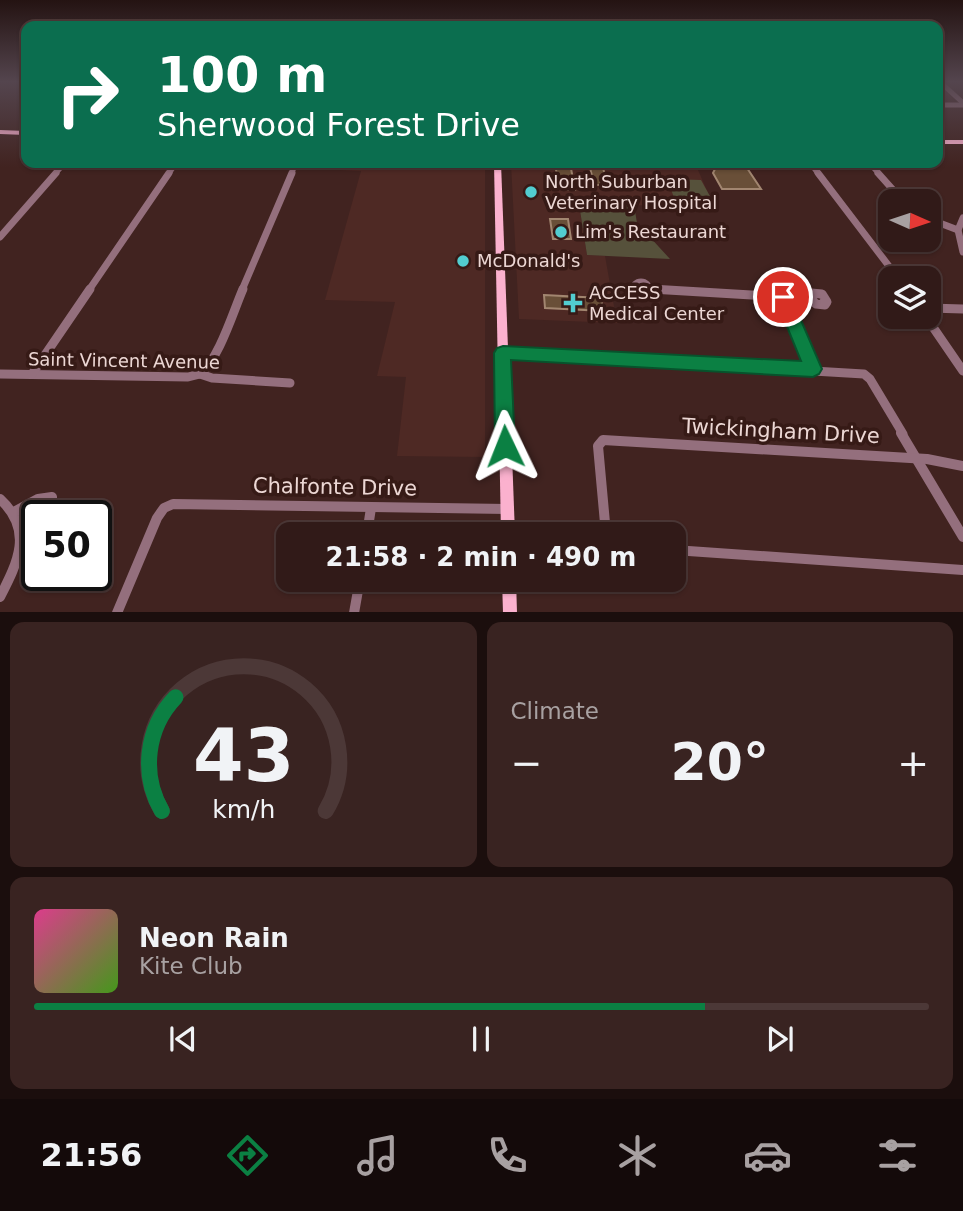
<!DOCTYPE html>
<meta charset="utf-8">
<style>
:root{--surface:#311a18;--page:#392321;--text:#f1f3f6;--muted:#a8a1a2;--line:#4c3837;--accent:#0b8043}
body{margin:0;font-family:"DejaVu Sans",sans-serif;background:var(--page);color:var(--text);height:100vh;display:flex;flex-direction:column;font-size:26px;white-space:nowrap}
*{box-sizing:border-box;margin:0}
p{font-size:23px;color:var(--muted)}
.icon{flex:none;width:38px;height:38px;fill:none;stroke:currentColor;stroke-width:2;stroke-linecap:round;stroke-linejoin:round}
.map{position:relative;height:612px;overflow:hidden}
.panel{display:flex;flex-direction:column;gap:10px;padding:10px;background:#1b0e0d;flex:1}
.panel>*{flex:none}
.top-card{position:absolute;left:21px;top:21px;width:922px;height:147px;border-radius:14px;box-shadow:0 2px 5px #0004,0 0 0 2px var(--line);background:#0b6e4f;color:#fff;overflow:hidden}
.needle{width:46px;rotate:93deg}
.fabs{position:absolute;left:878px;top:189px;display:grid;gap:14px}
.fabs a{display:grid;place-items:center;width:63px;height:63px;border-radius:14px;background:var(--surface);box-shadow:0 2px 5px #0004,0 0 0 2px var(--line);font-size:35px}
.speed{position:absolute;left:21px;top:500px;display:flex;gap:14px;font-size:35px;font-weight:700;text-align:center}
.speed>*{display:grid;place-content:center;width:91px;height:91px;border-radius:50%;background:var(--surface);box-shadow:0 2px 5px #0004,0 0 0 2px var(--line);line-height:1}
.speed .limit{border:4px solid #111;border-radius:10px;background:#fff;color:#111}
.pin{position:absolute;display:grid;place-items:center;width:60px;height:60px;color:#fff;margin:-30px;border:4px solid #fff;border-radius:50%;box-shadow:0 2px 7px #0007}
.me{position:absolute;width:77px;margin:-38px;rotate:358deg;stroke-linejoin:round;filter:drop-shadow(0 0 5px #0008)}
.turn{display:flex;align-items:center;gap:24px;height:147px;padding:0 21px;font-size:32px}
.turn .icon{width:91px;height:91px;stroke-width:2.5}
.turn b{display:block;font-size:49px;line-height:60px}
.big{font-size:52px;font-weight:700;line-height:1.1}
.panel .card{flex:1;display:flex;flex-direction:column;justify-content:center;gap:10px;min-width:0;padding:0 24px;border-radius:14px;background:var(--page)}
.panel .dial{align-items:center;gap:0}
.dial svg{height:182px;overflow:visible;fill:none;stroke:var(--line);stroke-width:7;stroke-linecap:round;text-anchor:middle}
.dial text{fill:var(--text);stroke:none}
.song{display:flex;align-items:center;gap:21px}
.cover{width:84px;height:84px;border-radius:10px;background:linear-gradient(135deg,hsl(330 70% 55%),hsl(100 70% 35%))}
.played{height:7px;border-radius:4px;background:linear-gradient(90deg,var(--accent) 75%,var(--line) 75%)}
.keys{display:flex;justify-content:space-around;direction:ltr}
.heat{display:flex;justify-content:space-between;align-items:center;font-size:38px;direction:ltr}
.panel .tiles{flex:1;display:grid;gap:10px;grid-template-columns:1fr 1fr}
.card:last-child{grid-column:span 2}
.trip{position:absolute;left:276px;top:522px;width:410px;height:70px;border-radius:14px;background:var(--surface);box-shadow:0 2px 5px #0004,0 0 0 2px var(--line);font-weight:700;line-height:70px;text-align:center}
.tabs{display:flex;height:112px;justify-content:space-around;align-items:center;background:#140a0a;color:var(--muted)}
.tabs .icon{width:49px;height:49px}
.tabs .on{color:var(--accent)}
.tabs b{font-size:32px;color:var(--text)}
.map>svg:first-child{display:block}
.built{fill:#4e2924}
.green{fill:#56513b}
.building{fill:#694f38;stroke:#a28670;stroke-width:2}
.lines{fill:none;stroke-linecap:round;stroke-linejoin:round}
.minor-far3{stroke:#946f7d;stroke-width:5}
.minor-far2{stroke:#946f7d;stroke-width:7}
.minor-far1{stroke:#946f7d;stroke-width:9}
.minor{stroke:#946f7d;stroke-width:10}
.major{fill:#fbb1ce;fill-rule:evenodd}
.route{fill:#0b8043;stroke:#07532c;stroke-width:2}
.poi-dot{fill:#52cdd0;stroke:#361a16;stroke-width:2.5}
.labels{text-anchor:middle;stroke-width:7;stroke-linejoin:round;paint-order:stroke}
.poi-label{font-size:18px;fill:#ecd7d4;stroke:#361a16;text-anchor:start}
.street-label{font-size:18px;fill:#ecd7d4;stroke:#361a16}
.near-street-label{font-size:21px;fill:#ecd7d4;stroke:#361a16}
</style>
<div class="map">
<svg width="963" height="613" viewBox="0 0 963 613">
<rect width="100%" height="100%" fill="#412320"/>
<g class="built">
<polygon points="342,163 485,163 485,457 397,456 406,377 377,376 395,302 325,300 361,171 340,170"/>
<polygon points="511,163 695,163 714,207 579,204 587,255 605,256 617,323 519,319"/>
</g>
<g class="green">
<polygon points="670,179 701,180 711,198 700,201 697,206 672,207 673,195 668,180"/>
<polygon points="579,204 634,205 637,223 670,259 587,255"/>
</g>
<g class="building">
<polygon points="555,163 570,163 575,190 559,189"/>
<polygon points="589,163 602,163 607,185 594,185"/>
<polygon points="718,163 745,165 761,189 722,189 713,173"/>
<polygon points="550,219 568,219 571,239 553,239"/>
<polygon points="544,295 601,298 603,311 545,308"/>
</g>
<g class="lines">
<g class="minor-far3">
<polyline points="939,81 963,103"/>
<polyline points="938,105 963,105"/>
<polyline points="810,163 819,175"/>
<polyline points="869,163 880,175"/>
<polyline points="54,175 65,163"/>
<polyline points="168,175 176,163"/>
<polyline points="291,175 296,163"/>
</g>
<g class="minor-far2">
<polyline points="818,173 898,278"/>
<polyline points="878,173 903,201"/>
<polyline points="963,218 958,230 963,252"/>
<polyline points="929,219 958,230"/>
<polyline points="0,237 56,173"/>
<polyline points="647,287 656,290"/>
<polyline points="89,290 169,173"/>
<polyline points="242,290 292,173"/>
</g>
<g class="minor-far1">
<circle cx="641" cy="290" r="7"/>
<polyline points="651,289 803,298 813,302"/>
<polygon points="811,293 822,294 827,302 825,305 816,304 810,298"/>
<polyline points="783,297 813,369"/>
<polyline points="929,308 963,309"/>
<polyline points="926,317 963,371"/>
<polyline points="503,353 864,374 870,379 903,434"/>
<polyline points="0,374 188,377 200,374 212,378 290,383"/>
<polyline points="32,374 90,289"/>
<path d="M200 374C219 359 233 312 243 289"/>
</g>
<g class="minor">
<polyline points="901,433 963,537"/>
<path d="M0 499C34 530 18 562 0 597"/>
<polyline points="14,512 38,499 52,497 52,510 46,516"/>
<polyline points="367,534 371,508"/>
<polyline points="606,534 598,446 603,440 927,459 963,466"/>
<polyline points="20,538 37,525"/>
<polyline points="674,550 963,570"/>
<polyline points="117,613 157,518 164,508 173,504 507,509"/>
<polyline points="354,613 360,579"/>
</g>
<g class="major">
<polygon points="0,130 26,131 26,135 0,134"/>
<rect x="938" y="140" width="25" height="4"/>
<polygon points="494,163 501,163 515,534 501,534"/>
<polygon points="502,579 516,579 517,613 503,613"/>
</g>
</g>
<linearGradient id="sky" x2="0" y2="1"><stop stop-color="#241312"/><stop offset="0.49" stop-color="#54454e"/><stop offset="1" stop-color="#54454e" stop-opacity="0"/></linearGradient>
<rect width="963" height="167" fill="url(#sky)"/>
<polygon class="route" points="783,291 791,297 822,369 819,374 813,377 511,360 515,446 512,453 505,456 498,453 495,446 494,353 497,348 503,346 801,361 775,297"/>
<g class="poi-dot">
<circle cx="531" cy="192" r="7"/>
<circle cx="561" cy="232" r="7"/>
<circle cx="463" cy="261" r="7"/>
<path d="M569.5 292.5h7v7h7v7h-7v7h-7v-7h-7v-7h7z"/>
</g>
<g class="labels">
<g class="poi-label">
<text x="545" y="188">North Suburban<tspan x="545" dy="21">Veterinary Hospital</tspan></text>
<text x="575" y="238">Lim's Restaurant</text>
<text x="477" y="267">McDonald's</text>
<text x="589" y="299">ACCESS<tspan x="589" dy="21">Medical Center</tspan></text>
</g>
<g class="street-label">
<text transform="translate(124 361) rotate(1)" y="6">Saint Vincent Avenue</text>
</g>
<g class="near-street-label">
<text transform="translate(781 431) rotate(3)" y="7">Twickingham Drive</text>
<text transform="translate(335 487) rotate(1)" y="7">Chalfonte Drive</text>
</g>
</g>
</svg>
<div class="fabs">
<a><svg class="needle" viewBox="-14 -14 28 28"><path d="M0-13l5 13h-10z" fill="#e53935"/><path d="M0 13l5-13h-10z" fill="#a8a1a2"/></svg></a>
<a><svg class="icon" aria-label="layers" viewBox="0 0 24 24"><path d="M12 4l9 5-9 5-9-5zM3 14l9 5 9-5"/></svg></a>
</div>
<div class="speed"><div class="limit">50</div></div>
<div class="pin" style="left:783px;top:297px;background:#d93025"><svg class="icon" aria-label="arrive" viewBox="0 0 24 24"><path d="M6 21V4h12l-3 4 3 4H6"/></svg></div>
<svg class="me" style="left:505px;top:446px" viewBox="-20 -20 40 40"><path d="M0-17L14 15 0 8-14 15z" fill="#0b8043" stroke="#fff" stroke-width="4"/></svg>
<div class="trip">21:58 · 2 min · 490 m</div>
<div class="top-card">
<div class="turn"><svg class="icon" aria-label="right" viewBox="0 0 24 24"><path d="M7 20v-9h11M14 6l5 5-5 5"/></svg><div><b>100 m</b>Sherwood Forest Drive</div></div>
</div>
</div>
<section class="panel">
<div class="tiles">
<div class="card dial"><svg viewBox="0 0 100 80">
<path d="M14 69A42 42 0 1 1 86 69"/>
<path d="M14 69A42 42 0 0 1 20 19" stroke="#0b8043"/>
<text x="50" y="56" font-size="32" font-weight="700">43</text>
<text x="50" y="72" font-size="11">km/h</text>
</svg></div>
<div class="card"><p>Climate</p>
<div class="heat"><a>−</a><b class="big">20°</b><a>+</a></div>
</div>
<div class="card">
<div class="song"><i class="cover"></i><div><b>Neon Rain</b><p>Kite Club</p></div></div>
<div class="played"></div>
<div class="keys"><svg class="icon" aria-label="previous" viewBox="0 0 24 24"><path d="M18 5L8 12l10 7zM5 5v14"/></svg><svg class="icon" aria-label="pause" viewBox="0 0 24 24"><path d="M8 5v14M16 5v14"/></svg><svg class="icon" aria-label="next" viewBox="0 0 24 24"><path d="M6 5l10 7-10 7zM19 5v14"/></svg></div>
</div>
</div>
</section>
<nav class="tabs">
<b>21:56</b>
<svg class="icon on" aria-label="directions" viewBox="0 0 24 24"><path d="M12 3l9 9-9 9-9-9zM9 14v-3h6M13 9l2 2-2 2"/></svg>
<svg class="icon" aria-label="music" viewBox="0 0 24 24"><path d="M9 18V5l10-2v13"/><circle cx="6" cy="18" r="3"/><circle cx="16" cy="16" r="3"/></svg>
<svg class="icon" aria-label="phone" viewBox="0 0 24 24"><path d="M5 4h4l2 5-3 2q2 4 5 5l2-3 5 2v4C11 20 4 13 5 4z"/></svg>
<svg class="icon" aria-label="climate" viewBox="0 0 24 24"><path d="M12 3v18M4 7l16 10M4 17L20 7"/></svg>
<svg class="icon" aria-label="car" viewBox="0 0 24 24"><path d="M5 17H2v-5l4-1 3-4h7l3 4 3 1v5h-3M9 17h6M6 11h13"/><circle cx="7" cy="17" r="2"/><circle cx="17" cy="17" r="2"/></svg>
<svg class="icon" aria-label="filters" viewBox="0 0 24 24"><path d="M4 7h16M4 17h16"/><circle cx="9" cy="7" r="2"/><circle cx="15" cy="17" r="2"/></svg>
</nav>
